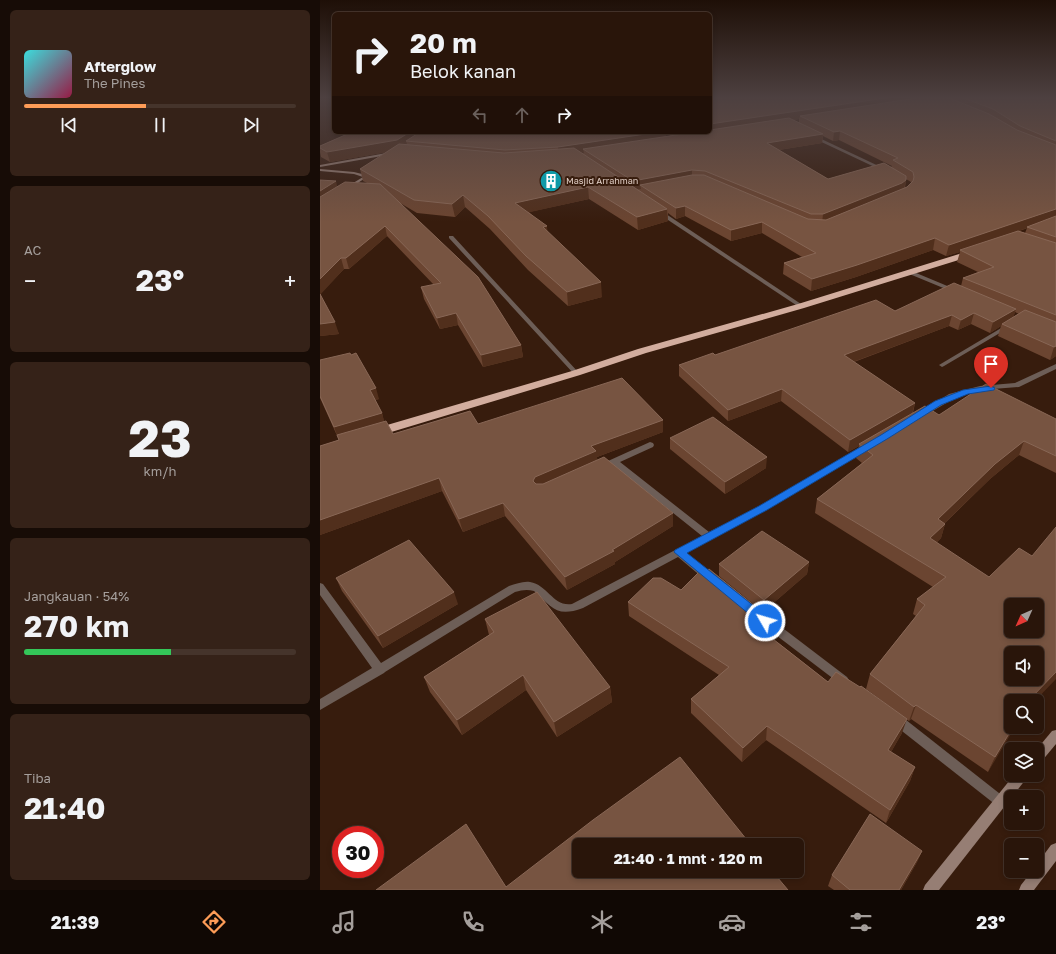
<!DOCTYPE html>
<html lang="id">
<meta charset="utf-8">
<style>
:root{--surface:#29150a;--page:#352218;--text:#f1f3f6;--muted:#a59f9c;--line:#45342b;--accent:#fe9c57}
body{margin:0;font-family:"Golos Text",sans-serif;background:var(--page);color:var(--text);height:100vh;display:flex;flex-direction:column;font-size:15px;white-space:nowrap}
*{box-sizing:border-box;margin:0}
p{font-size:13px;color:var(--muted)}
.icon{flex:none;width:22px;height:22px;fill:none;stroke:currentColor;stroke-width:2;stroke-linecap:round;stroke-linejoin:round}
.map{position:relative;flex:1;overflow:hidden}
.sheet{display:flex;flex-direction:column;gap:10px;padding:10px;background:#170c06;width:320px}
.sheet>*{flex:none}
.top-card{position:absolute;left:12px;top:12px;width:380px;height:122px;border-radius:6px;box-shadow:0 2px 6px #0003,0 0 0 1px var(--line);background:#29150a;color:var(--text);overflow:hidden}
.needle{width:26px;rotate:225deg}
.buttons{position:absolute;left:684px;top:598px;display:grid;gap:8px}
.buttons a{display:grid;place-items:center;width:40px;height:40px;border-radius:6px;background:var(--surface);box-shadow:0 2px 6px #0003,0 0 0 1px var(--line);font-size:20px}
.speed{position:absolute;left:12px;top:826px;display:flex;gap:8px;font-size:20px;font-weight:700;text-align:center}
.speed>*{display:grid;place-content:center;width:52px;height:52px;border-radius:50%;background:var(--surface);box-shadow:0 2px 6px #0003,0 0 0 1px var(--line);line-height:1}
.speed .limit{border:6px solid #d22;background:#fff;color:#111}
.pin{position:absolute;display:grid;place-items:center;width:34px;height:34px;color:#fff;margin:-41px -17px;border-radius:50% 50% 50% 0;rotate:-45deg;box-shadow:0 0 4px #0007}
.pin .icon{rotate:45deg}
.me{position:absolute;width:44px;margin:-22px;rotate:308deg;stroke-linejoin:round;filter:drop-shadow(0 0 3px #0008)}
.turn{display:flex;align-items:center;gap:14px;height:84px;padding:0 12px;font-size:18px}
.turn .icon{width:52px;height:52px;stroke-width:2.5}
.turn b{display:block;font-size:28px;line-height:34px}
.lanes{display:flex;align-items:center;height:38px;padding:0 12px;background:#0003;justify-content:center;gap:20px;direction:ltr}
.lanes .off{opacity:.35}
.big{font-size:30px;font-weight:700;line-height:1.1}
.sheet .tile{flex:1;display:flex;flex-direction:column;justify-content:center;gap:6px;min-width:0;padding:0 14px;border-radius:6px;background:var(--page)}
.sheet .dial{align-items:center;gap:0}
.dial b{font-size:52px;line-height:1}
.song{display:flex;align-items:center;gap:12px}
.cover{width:48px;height:48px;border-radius:6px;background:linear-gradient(135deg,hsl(180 70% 55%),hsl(340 70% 35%))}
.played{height:4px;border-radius:2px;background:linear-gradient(90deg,var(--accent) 45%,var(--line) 45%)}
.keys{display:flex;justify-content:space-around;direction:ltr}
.heat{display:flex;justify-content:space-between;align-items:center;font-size:22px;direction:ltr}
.charge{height:6px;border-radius:3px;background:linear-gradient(90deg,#34c759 54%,var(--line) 0)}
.trip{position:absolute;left:252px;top:838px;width:232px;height:40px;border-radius:6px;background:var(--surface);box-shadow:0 2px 6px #0003,0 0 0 1px var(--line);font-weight:700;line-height:40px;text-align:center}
.tab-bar{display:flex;height:64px;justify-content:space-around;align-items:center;background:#100804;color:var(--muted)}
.tab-bar .icon{width:28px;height:28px}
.tab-bar .active{color:var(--accent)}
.tab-bar b{font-size:18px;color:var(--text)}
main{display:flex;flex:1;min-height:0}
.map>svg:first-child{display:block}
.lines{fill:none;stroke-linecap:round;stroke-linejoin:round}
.street{fill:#6d5e57;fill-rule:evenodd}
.secondary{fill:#967e74;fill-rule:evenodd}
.highway{fill:#d2ad9e;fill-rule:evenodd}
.wall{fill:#6b4531;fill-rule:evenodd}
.shaded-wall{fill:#512f1c}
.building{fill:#775441;stroke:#886756;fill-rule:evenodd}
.route{fill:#1a73e8;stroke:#114b97}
.labels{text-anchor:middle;stroke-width:4;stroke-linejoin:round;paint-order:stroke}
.far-poi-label{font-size:9px;fill:#e0cec5;stroke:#371c0d;text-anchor:start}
</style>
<main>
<section class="sheet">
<div class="tile">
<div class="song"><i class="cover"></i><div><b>Afterglow</b><p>The Pines</p></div></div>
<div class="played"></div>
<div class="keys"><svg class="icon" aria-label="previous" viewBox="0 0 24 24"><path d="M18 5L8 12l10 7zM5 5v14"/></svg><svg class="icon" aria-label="pause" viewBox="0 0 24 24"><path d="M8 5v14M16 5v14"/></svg><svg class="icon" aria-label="next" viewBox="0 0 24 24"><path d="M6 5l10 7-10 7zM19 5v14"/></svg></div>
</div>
<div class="tile"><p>AC</p>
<div class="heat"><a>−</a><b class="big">23°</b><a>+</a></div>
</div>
<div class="tile dial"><b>23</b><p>km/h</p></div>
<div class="tile"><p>Jangkauan · 54%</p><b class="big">270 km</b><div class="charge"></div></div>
<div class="tile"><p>Tiba</p><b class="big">21:40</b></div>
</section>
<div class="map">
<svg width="736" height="890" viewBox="0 0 736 890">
<rect width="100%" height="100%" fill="#371c0d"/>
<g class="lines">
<g class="street">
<polygon points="493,136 495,136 565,169 561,170 493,138"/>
<polygon points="336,210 340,210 484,306 483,307 479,307 336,212"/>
<polygon points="129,236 133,236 258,372 260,373 258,374 254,374 129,238"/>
<polygon points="589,270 637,290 638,291 635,293 633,292 587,273 587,271"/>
<polygon points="688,324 690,325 690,327 624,366 622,367 619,365"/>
<polygon points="736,364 736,369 699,387 660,390 635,398 604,416 601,416 597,414 629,394 660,386 695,383"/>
<path d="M330 442 333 443 334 445 333 447 300 462 389 532 440 506 542 446 545 445 549 448 446 510 366 553 395 577 397 580 395 583 392 584 389 583 358 557 263 608C236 618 232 607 214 591 207 589 202 590 195 592L65 672 64 673 0 710V699L52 668 0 595V583L3 584 61 663 189 586C196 584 203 581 210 582 228 585 233 607 252 604L382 536 293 465H288L287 463 288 461Z"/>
<polygon points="427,603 431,604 527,677 529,680 527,683 523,685 519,683 423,610 422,607 423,604"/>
<polygon points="577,715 581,716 684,797 686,801 684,805 680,807 676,805 573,724 571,720 573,716"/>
</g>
<g class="secondary">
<polygon points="72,152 73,152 73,154 0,167 0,165"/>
<polygon points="0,169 34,172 46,175 51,172 53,173 27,190 25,189 25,188 43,177 34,174 0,171"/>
<polygon points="736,730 736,744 721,762 717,764 717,749 732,731"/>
<polygon points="694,775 708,775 706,779 619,890 603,890 605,885"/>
<polygon points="736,843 736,861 714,890 699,890 701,885 712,871 717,871 717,864 731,845"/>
</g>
<polygon class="highway" points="652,250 658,250 659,252 658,254 484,308 326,353 260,375 58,436 50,436 48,433 50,430 252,371 318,349 478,304"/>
</g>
<g class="wall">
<path d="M390 97 630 98V97H736V356L730 360 678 336 681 326 670 333 651 324 638 330 629 326 534 362 595 403 593 413 619 415 736 419V473L699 455 670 479 625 523V524L621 538 617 542 691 701V727L668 772 591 719 589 721 546 689 550 674 596 616 593 614 597 599 613 587 495 513 497 499 542 463 536 458 539 446 528 452 461 401 408 421 359 376V365L395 355 575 311 641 286 643 278 658 272 637 262 640 252 626 256 613 250 536 277 491 291 463 274 464 263 482 257 442 233 411 241 365 216 356 219 348 213V221L318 230 269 199 209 212 227 231 282 297 248 306 208 270 170 229 145 207 135 217 97 213 80 203 201 345 203 357 163 367 138 325 120 329 104 299 101 287 114 285 67 236 29 269H24L0 294 19 334 0 336V180L17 187 47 183 43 181 40 169 67 152 10 162 1 157 0 152V146L32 132H390ZM479 119V123L474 120ZM346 132 349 135 351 136H346ZM503 136 513 141 519 140 572 166 571 167 508 179 459 150 502 143ZM586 179 591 182V183L587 187 585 188ZM707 228 705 233 699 231 705 229ZM695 312 699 314 693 317Z"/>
<polygon points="0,360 59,399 55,400 62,413 64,422 73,434 158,424 343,420 343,432 277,457 277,460 353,513 353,526 295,562 295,564 247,590 185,516 143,532 122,491 0,535 0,446 19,440 0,398"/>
<polygon points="350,438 446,468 405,494 350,449"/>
<polygon points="489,562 487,574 443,612 399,576 399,564"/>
<polygon points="16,578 138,604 63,648 22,591"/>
<polygon points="308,602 436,607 435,621 433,623 508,682 582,733 571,752 595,767 590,781 566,823 446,740 422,762 371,713 371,699 399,675 309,616"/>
<polygon points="165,619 290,687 292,702 237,737 206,690 142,735 110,692 104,677 169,635"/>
<polygon points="602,851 597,862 581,890 514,890 508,886 512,875"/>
</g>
<g class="shaded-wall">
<polygon points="572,97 624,97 480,116 479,119 354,138 354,132 390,132 390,124"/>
<polygon points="520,131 519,140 513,141 514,132"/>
<polygon points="90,132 106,132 86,141 87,144 79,150 10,162 7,152"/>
<polygon points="339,132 346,132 346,140 263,149 264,153 239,157 238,147"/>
<polygon points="503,134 502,143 446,152 447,143"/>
<polygon points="372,170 372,180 320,185 321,189 313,190 313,181"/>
<polygon points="586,180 584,189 502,224 503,214"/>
<polygon points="16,181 18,190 0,203 0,191"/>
<polygon points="268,187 269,199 197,215 195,203"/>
<polygon points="143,195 145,207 135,217 132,204"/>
<polygon points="365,206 365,216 356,219 356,208"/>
<polygon points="347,209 348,221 318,230 317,217"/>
<polygon points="736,209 736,218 707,227 707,228 641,251 640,250 640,252 626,256 629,245"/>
<polygon points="442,222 442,233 411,241 411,230"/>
<polygon points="65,226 67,236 29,269 26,258"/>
<polygon points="227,226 228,239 223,227"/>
<polygon points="615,238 613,250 536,277 491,291 492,279"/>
<polygon points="21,258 24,269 0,295 0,279"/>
<polygon points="281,282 282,297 248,306 247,292"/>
<polygon points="696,309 693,319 682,324 681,326 670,333 673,322"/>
<polygon points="136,313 138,325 120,329 117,318"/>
<polygon points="654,313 651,324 638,330 641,320"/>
<polygon points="632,315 629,326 522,366 524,355"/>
<polygon points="15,322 19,334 0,336 0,324"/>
<polygon points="201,345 203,357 163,367 161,355"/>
<polygon points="736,346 736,356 730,360 734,347"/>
<polygon points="56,388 59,399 53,401 50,390"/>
<polygon points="462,389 461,401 408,421 408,410"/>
<polygon points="595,403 592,414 539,444 539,446 528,452 530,440"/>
<polygon points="62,413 65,424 18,438 14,427"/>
<polygon points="343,420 343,432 277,457 278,463 217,490 213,481 215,477 271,446"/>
<polygon points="704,441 699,455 670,479 613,534 618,519 675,464"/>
<polygon points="447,457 446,468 405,494 405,482"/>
<polygon points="119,478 122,491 0,535 0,520"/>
<polygon points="183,503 185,516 143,532 139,519"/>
<polygon points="353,513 353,526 295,562 295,564 247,590 245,577"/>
<polygon points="625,524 621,538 606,552 610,538"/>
<polygon points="489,562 487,574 443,612 444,600"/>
<polygon points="134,592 138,604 63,648 58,636"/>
<polygon points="436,607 435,621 425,632 426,618"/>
<polygon points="736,672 736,679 715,701 709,701 711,698"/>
<polygon points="203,675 206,690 142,735 137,720"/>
<polygon points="290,687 292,702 237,737 234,722"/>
<polygon points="596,705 591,719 589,721 594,707"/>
<polygon points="587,719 582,733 564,764 568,750"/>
<polygon points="447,726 446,740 422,762 423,748"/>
<polygon points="693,727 695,727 668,772 675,757"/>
<polygon points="595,767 590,781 566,823 570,810"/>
<polygon points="602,851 597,862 581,890 579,890"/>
</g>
<g class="building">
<polygon points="390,97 572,97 390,124"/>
<polygon points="603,97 627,97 669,114 697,130 736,145 736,209 629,245 615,238 537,265 492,279 464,263 496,253 442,222 411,230 365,206 356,208 320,185 372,175 384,175 488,219 506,220 587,187 593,181 594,177 593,172 573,160 578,158 520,131 514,132 480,116"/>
<polygon points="641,97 736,97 736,141 700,126 673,109"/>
<polygon points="469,118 503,134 447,143 508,179 564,163 586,176 586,180 582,183 503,214 491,214 385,171 372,170 313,181 263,149 376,132 390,132 390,130"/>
<polygon points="32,132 90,132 77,140 7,152 0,148 0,146"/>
<polygon points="100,132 339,132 238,147 185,150 86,141"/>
<polygon points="79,144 184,153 254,148 347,209 317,217 268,187 195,203 227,226 223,227 281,282 247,292 206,256 168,216 143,195 132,204 94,200 40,169"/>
<polygon points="0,180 16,181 0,191"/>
<polygon points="25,182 60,184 158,277 201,345 161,355 136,313 117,318 101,287 121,283 65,226 26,258 21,258 0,279 0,197"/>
<polygon points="736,216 736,237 707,227"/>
<polygon points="698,231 736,243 736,315 643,278 674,267 640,250"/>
<polygon points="634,283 696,309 673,322 654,313 641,320 632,315 524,355 595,403 530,440 462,389 408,410 359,365 393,353 395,355 556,300 575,311"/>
<polygon points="0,294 15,322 0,324"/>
<polygon points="705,310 736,322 736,346 734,347 682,324"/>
<polygon points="30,353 31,355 36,353 56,388 50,390 62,413 14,427 0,396 0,360"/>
<polygon points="302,378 343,420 271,446 276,451 215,477 213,481 216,484 223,484 284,457 353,513 292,550 294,551 245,577 183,503 139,519 119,478 0,520 0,446 19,440 17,435 66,421 73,434 150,411 158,424"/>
<path d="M666 384 736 419V456L704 441 675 464 618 519 625 524 610 538 669 577 699 548 712 556 736 527V672L711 698 709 701H691V727H693L675 757 596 705 594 707 550 674 605 605 597 599 626 577 497 499 553 455 539 444 605 406 619 415ZM691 605H717V631H691ZM691 653H717V679H691Z"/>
<polygon points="393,417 447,457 405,482 350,438"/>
<polygon points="442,531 489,562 444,600 399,564"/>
<polygon points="89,540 134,592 58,636 16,578"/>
<polygon points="389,569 436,607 426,618 508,682 516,672 540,687 541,686 587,719 568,750 595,767 570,810 447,726 423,748 371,699 409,667 308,602 333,578 341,578 361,590 379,572 383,574"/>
<polygon points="217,592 290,687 234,722 203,675 137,720 104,677 174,632 165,619"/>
<polygon points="360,757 431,845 259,845 259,871 452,871 468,890 56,890 146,824 186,887 273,820"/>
<polygon points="550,814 602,851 579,890 530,890 512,875"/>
</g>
<linearGradient id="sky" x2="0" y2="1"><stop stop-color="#1e0f07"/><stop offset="0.44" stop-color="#4d4040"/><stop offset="1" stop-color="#4d4040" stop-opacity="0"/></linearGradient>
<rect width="736" height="222" fill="url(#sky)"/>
<polygon class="route" points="671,386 675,388 674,390 648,394 621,405 567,439 447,510 367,553 449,618 451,621 449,624 445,626 441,624 354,552 355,550 439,506 561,435 615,401 643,390"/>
<defs>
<g id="building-disc" transform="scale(1.15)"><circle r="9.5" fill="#0f9aa8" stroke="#371c0d"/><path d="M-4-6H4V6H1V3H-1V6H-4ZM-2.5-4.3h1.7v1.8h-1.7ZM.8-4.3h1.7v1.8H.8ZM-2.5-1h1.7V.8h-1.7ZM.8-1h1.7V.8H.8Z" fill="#fff"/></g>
</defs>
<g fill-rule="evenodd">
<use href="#building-disc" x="231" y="181"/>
</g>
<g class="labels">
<g class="far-poi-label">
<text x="246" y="184">Masjid Arrahman</text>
</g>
</g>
</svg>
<div class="buttons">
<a><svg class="needle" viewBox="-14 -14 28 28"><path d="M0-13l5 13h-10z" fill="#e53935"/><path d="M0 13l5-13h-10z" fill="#a59f9c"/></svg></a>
<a><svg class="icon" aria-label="sound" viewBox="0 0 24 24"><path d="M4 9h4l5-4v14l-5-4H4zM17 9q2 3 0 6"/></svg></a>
<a><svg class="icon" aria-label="search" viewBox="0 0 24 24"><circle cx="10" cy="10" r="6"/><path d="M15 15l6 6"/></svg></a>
<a><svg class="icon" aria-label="layers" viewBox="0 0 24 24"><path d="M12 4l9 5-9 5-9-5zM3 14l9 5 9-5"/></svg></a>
<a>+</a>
<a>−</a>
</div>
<div class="speed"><div class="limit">30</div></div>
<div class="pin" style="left:671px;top:388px;background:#d93025"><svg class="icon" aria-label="arrive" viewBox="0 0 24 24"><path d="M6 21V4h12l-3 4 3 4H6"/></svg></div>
<svg class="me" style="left:445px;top:621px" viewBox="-20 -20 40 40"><circle r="17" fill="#1a73e8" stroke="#fff" stroke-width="3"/><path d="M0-11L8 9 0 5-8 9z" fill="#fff"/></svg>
<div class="trip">21:40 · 1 mnt · 120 m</div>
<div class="top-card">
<div class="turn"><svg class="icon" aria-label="right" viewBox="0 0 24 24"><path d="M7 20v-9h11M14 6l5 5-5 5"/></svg><div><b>20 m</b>Belok kanan</div></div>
<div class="lanes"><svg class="icon off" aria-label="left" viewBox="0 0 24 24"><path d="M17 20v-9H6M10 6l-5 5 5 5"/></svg><svg class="icon off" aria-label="ahead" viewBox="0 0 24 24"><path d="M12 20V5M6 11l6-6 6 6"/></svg><svg class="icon" aria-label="right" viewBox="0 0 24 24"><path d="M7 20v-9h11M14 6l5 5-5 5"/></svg></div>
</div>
</div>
</main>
<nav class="tab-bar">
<b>21:39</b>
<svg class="icon active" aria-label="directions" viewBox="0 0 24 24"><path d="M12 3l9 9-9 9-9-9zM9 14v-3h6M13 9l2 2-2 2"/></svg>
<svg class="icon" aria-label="music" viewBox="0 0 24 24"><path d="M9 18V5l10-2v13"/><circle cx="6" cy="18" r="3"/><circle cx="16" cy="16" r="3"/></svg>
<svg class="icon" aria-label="phone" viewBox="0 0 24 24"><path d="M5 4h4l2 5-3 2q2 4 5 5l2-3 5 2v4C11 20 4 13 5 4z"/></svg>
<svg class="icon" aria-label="climate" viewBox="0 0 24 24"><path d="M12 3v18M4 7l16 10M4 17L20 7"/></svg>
<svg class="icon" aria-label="car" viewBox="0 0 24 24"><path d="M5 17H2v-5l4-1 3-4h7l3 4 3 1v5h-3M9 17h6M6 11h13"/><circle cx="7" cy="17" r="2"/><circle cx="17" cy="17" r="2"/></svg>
<svg class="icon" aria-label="filters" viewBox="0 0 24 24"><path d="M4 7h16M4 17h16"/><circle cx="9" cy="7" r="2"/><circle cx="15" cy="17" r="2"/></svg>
<b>23°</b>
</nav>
